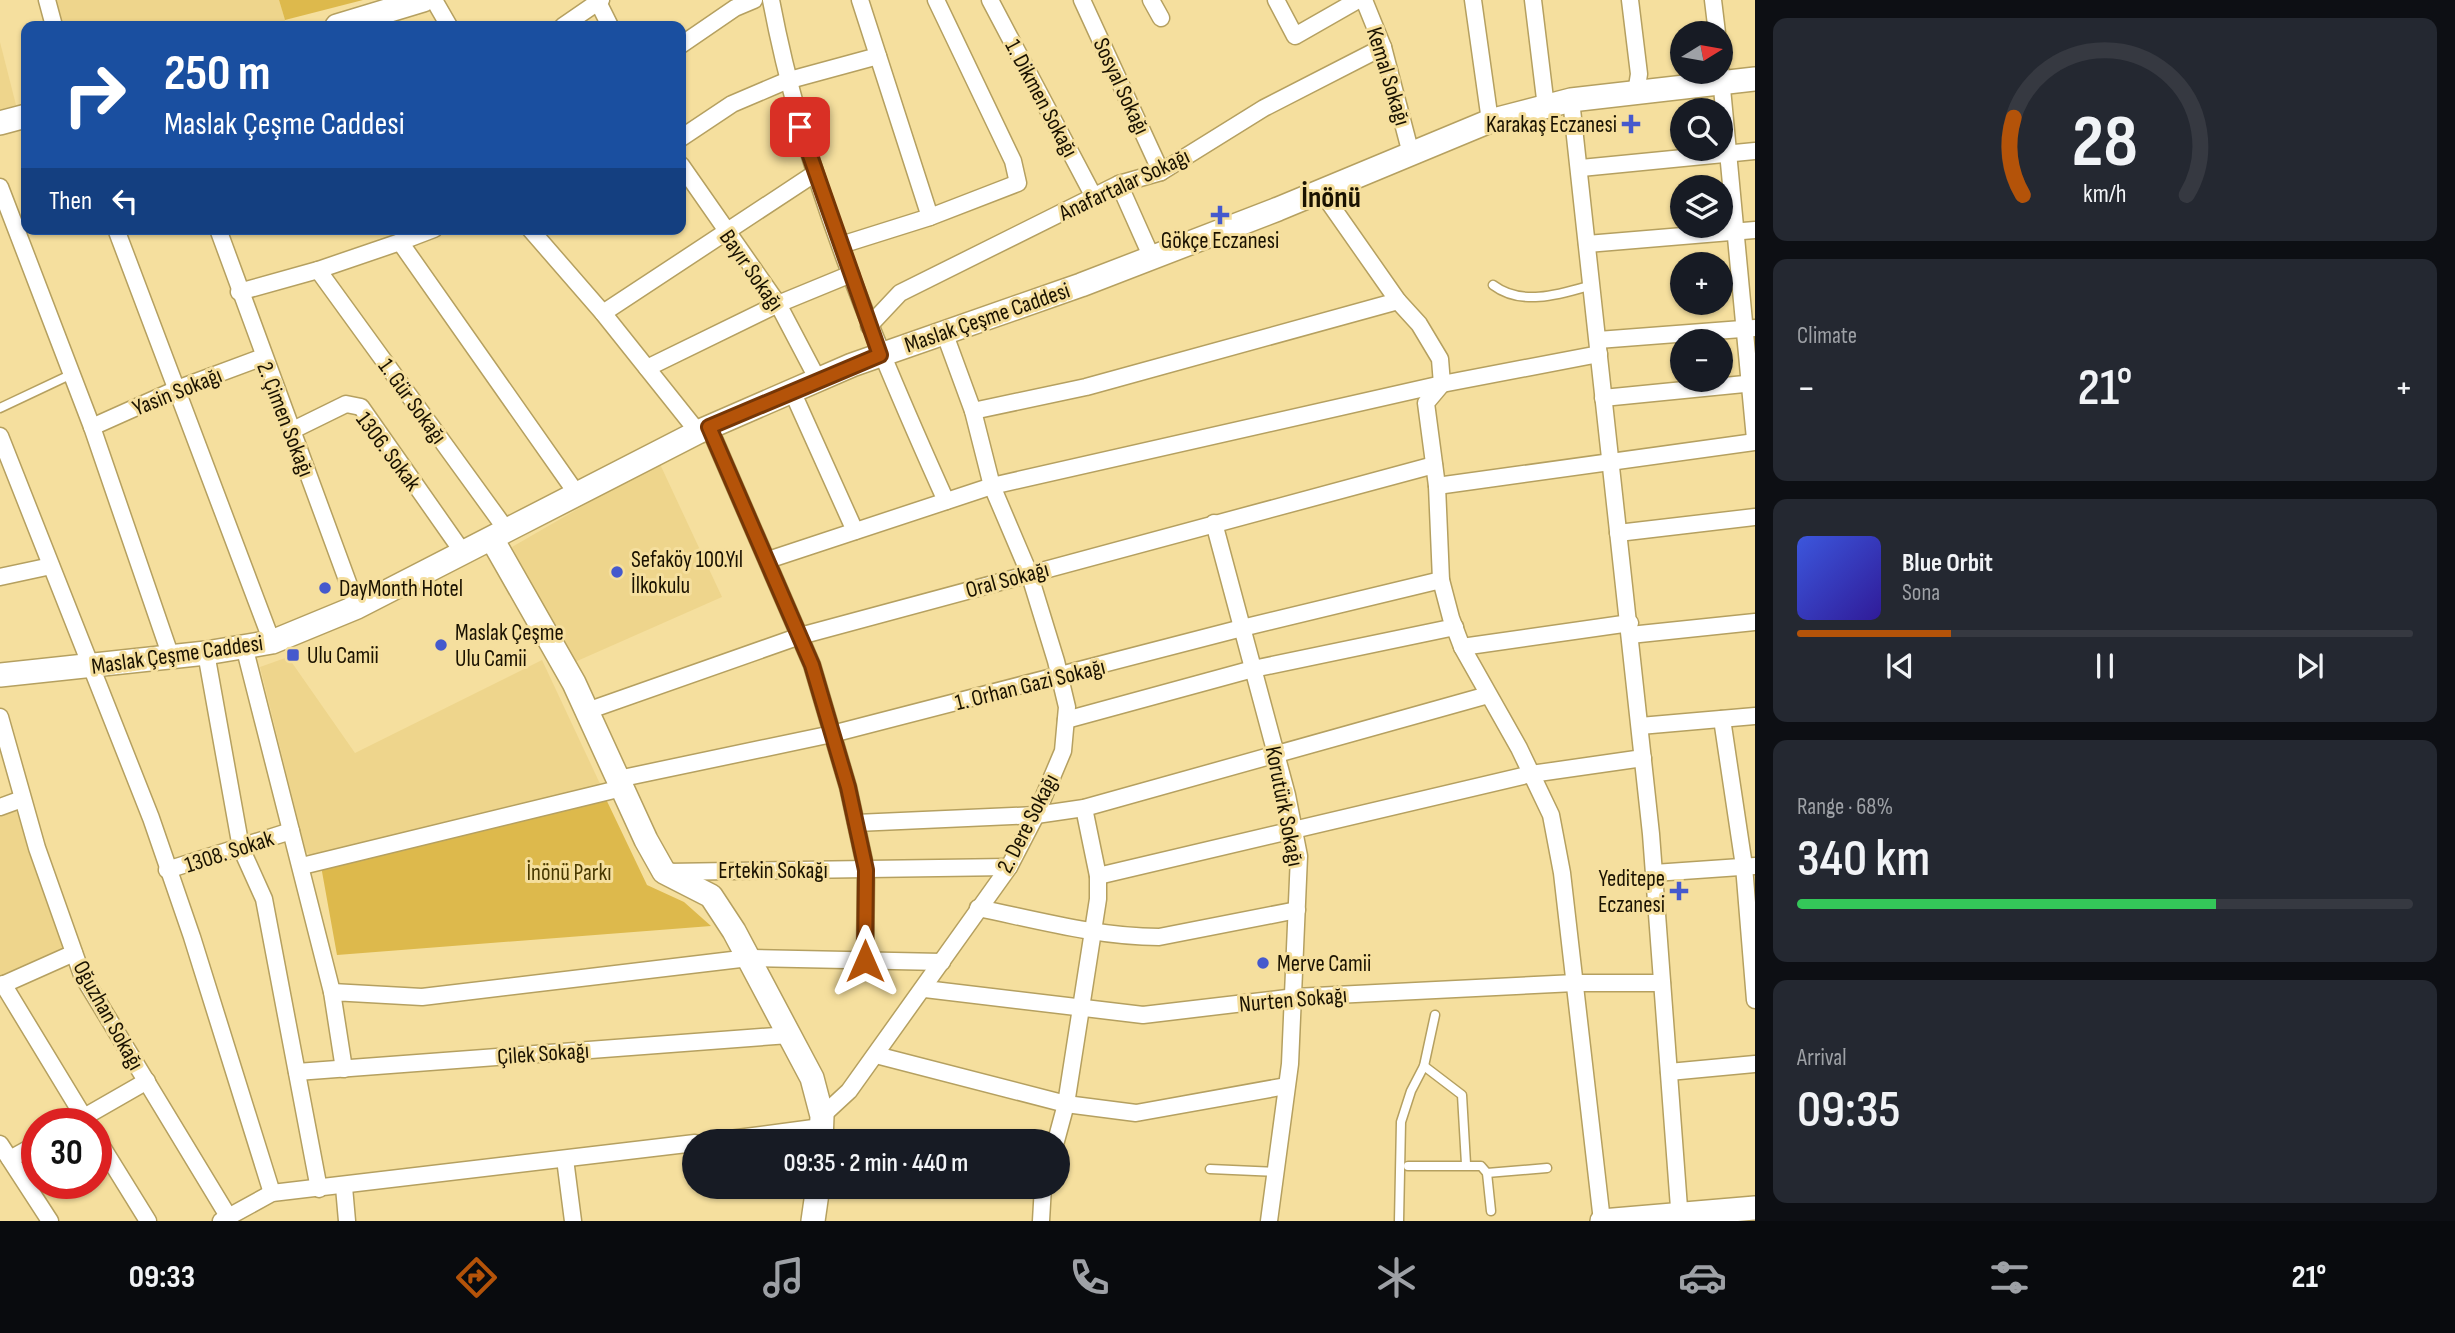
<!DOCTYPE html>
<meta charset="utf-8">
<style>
:root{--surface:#171b24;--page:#242831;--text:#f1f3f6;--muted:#9ea1a6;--line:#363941;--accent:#b45309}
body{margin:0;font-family:"Sofia Sans Condensed",sans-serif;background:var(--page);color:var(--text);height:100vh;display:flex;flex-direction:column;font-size:26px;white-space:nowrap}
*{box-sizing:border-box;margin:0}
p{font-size:23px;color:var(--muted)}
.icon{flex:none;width:38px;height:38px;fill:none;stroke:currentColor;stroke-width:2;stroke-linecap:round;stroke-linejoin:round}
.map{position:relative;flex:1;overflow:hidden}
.sheet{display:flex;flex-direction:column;gap:18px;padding:18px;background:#0d0f14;width:700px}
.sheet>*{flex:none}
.top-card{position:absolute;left:21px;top:21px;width:665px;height:214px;border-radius:14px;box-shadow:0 2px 5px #0004;background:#1a4fa0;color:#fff;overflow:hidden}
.needle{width:46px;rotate:79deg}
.fabs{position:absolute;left:1670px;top:21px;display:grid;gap:14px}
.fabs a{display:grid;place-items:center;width:63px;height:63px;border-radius:50%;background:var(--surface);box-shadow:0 2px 5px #0004;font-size:35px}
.speed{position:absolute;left:21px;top:1108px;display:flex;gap:14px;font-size:35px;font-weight:700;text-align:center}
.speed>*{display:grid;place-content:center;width:91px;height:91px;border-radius:50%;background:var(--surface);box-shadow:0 2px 5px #0004;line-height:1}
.speed .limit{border:10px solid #d22;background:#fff;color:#111}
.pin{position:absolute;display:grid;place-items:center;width:60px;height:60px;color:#fff;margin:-30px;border-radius:14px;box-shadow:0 4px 10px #0006}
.me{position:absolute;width:77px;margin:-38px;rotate:0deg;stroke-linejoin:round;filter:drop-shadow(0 0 5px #0008)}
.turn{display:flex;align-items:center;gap:24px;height:147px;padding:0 28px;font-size:32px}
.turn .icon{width:91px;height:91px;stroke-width:2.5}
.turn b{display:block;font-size:49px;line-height:60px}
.then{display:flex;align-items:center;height:66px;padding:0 28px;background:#0003;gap:14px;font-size:26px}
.big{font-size:52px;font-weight:600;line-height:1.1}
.sheet .widget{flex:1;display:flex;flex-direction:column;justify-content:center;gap:10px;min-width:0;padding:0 24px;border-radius:14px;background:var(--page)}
.sheet .dial{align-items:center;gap:0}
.dial svg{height:182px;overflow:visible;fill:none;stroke:var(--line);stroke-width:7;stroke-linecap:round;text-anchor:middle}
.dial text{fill:var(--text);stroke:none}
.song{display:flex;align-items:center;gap:21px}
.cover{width:84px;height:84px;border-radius:10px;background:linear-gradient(135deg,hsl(230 70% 55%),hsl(250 70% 35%))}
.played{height:7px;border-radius:4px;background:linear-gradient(90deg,var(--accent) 25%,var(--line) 25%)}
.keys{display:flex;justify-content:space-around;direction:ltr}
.heat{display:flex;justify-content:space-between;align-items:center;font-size:38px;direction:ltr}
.charge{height:10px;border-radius:5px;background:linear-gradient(90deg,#34c759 68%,var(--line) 0)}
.trip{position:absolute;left:682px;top:1129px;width:388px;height:70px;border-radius:35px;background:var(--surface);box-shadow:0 2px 5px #0004;font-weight:600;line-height:70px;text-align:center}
.tabs{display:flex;height:112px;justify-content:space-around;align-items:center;background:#090b0e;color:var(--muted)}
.tabs .icon{width:49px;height:49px}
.tabs .on{color:var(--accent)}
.tabs b{font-size:32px;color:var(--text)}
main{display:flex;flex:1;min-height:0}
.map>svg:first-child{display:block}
.built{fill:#eed58c}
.green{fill:#ddb94c}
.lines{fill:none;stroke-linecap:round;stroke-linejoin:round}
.lane-casing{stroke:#b5a060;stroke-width:11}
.street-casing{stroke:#b5a060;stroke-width:19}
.secondary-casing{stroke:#b5a060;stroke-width:26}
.lane{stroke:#fff;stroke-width:8}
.street{stroke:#fff;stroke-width:16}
.secondary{stroke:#fff;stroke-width:23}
.route-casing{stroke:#753606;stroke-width:18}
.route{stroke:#b45309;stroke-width:12}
.poi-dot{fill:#4559cd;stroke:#f5df9e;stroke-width:2.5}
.labels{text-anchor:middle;stroke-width:6;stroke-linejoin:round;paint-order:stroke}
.street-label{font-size:23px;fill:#1a1200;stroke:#f5df9e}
.poi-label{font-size:23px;fill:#1a1200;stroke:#f5df9e;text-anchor:start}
.park-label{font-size:23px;fill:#483800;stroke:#f5df9e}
.district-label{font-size:30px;font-weight:bold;fill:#1a1200;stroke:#f5df9e}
</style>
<main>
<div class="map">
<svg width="1755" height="1221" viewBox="0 0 1755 1221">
<rect width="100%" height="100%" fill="#f5df9e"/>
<g class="built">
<polygon points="47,0 279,0 285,20 283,26 54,26"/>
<polygon points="0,42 16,105 0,110"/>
<polygon points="659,462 722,597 568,665 512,547"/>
<polygon points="288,657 355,753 542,660 602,788 316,858 306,852 260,667"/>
<polygon points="16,810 64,951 0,980 0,817"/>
</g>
<g class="green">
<polygon points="279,0 363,0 285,20"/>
<polygon points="605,797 647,885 684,902 711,926 337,955 321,866"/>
</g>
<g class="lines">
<g class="lane-casing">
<g id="lane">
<path d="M1493 285C1522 307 1561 294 1592 285"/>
<polyline points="0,408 72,374"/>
<polyline points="1424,1066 1462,1095 1466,1164"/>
<polyline points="1408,1166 1481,1166 1487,1173 1491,1211"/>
<polyline points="1210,1169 1276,1172"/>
<polyline points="1487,1173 1547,1168"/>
<polyline points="1399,1221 1401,1122 1411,1091 1424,1066 1435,1015"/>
</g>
</g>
<g class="street-casing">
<g id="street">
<polyline points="47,0 54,26"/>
<polyline points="434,0 449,26"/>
<polyline points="597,0 610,26"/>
<path d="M771 0C804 175 873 339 946 501"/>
<polyline points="860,0 930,217"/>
<polyline points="990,0 1094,197"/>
<polyline points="1082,0 1161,172"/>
<polyline points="1151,0 1161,18"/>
<polyline points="1276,0 1295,36 1358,0"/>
<polyline points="1364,0 1383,47 1411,154"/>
<polyline points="1473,0 1490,121"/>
<polyline points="1533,0 1546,107"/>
<polyline points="1630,0 1639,74 1636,93"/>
<polyline points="1713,0 1717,33"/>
<polyline points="563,26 601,0"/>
<polyline points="681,45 735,8 754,0"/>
<polyline points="1720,67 1755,439"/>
<polyline points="1571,100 1651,834 1680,1221"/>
<polyline points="681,138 732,104 786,81 878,56"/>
<polyline points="681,165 778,304 818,380"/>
<polyline points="1581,168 1755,151"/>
<polyline points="1119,184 1152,258"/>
<polyline points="0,187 92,427 171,657"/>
<polyline points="1321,191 1398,301 1419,324 1440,359 1442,384 1426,403 1437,486 1441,580 1451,618 1462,647 1519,748 1551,815 1562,873 1602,1221"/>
<polyline points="116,229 272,642"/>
<polyline points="218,229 357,607"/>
<polyline points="434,229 400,242 577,494"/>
<polyline points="530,229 603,313 698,432"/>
<polyline points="1587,244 1755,230"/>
<polyline points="841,245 930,217 1018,183 1013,161 936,0"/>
<polyline points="318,270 508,532"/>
<polyline points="239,292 318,270 400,242"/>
<polyline points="603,313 814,174"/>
<polyline points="869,326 900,293 1119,184 1161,172 1264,108 1383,47"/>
<polyline points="1598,340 1755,328"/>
<polyline points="647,368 778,304 851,274"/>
<polyline points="792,391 855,531"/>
<polyline points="1603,398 1755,383"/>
<polyline points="973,411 1086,387 1398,301"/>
<polyline points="92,427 177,389 263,357"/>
<polyline points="709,427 812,665 848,787 866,870 865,961"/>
<polyline points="291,431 346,404 361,407 464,554"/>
<polyline points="0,436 151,818 192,937 272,1193"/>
<polyline points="1437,486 1755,442"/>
<polyline points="1214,523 1287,795 1299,856 1290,1064 1269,1221"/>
<polyline points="1618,533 1755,517"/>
<polyline points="768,560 992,486 1442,384 1599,354"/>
<polyline points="0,577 51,566"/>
<polyline points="1630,635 1755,622"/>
<polyline points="244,646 332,992"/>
<polyline points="1462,647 1630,623"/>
<polyline points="206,653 241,848 264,899 319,1189"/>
<polyline points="587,711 800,636 1434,465"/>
<polyline points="0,717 37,848 82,975 228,1216"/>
<polyline points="1722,719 1744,866 1755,1000"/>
<polyline points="1066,720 1253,669 1455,627"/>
<polyline points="1640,726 1755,716"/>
<polyline points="618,779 832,734 1242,628 1441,580"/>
<polyline points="0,807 22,799"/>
<polyline points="856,823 1036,815 1084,808 1488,695"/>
<polyline points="302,866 622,788"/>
<polyline points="167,870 291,831"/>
<polyline points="667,872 1009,867"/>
<polyline points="1654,873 1755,866"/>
<polyline points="1098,876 1531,774 1643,758"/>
<path d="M978 908C1037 920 1098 937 1159 937L1297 910"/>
<polyline points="3,984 88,1124"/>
<polyline points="0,986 74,953"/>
<polyline points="925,989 1143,1015 1295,997 1575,983 1662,983"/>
<polyline points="876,1055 1066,1104 1136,1113 1286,1086"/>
<polyline points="344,1069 332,992 422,997 749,958 942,962"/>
<polyline points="297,1072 789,1035"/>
<polyline points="1669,1072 1755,1064"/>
<polyline points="822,1116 849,1091 1009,867 1036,815 1063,751 1067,707 1056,661 1029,573 992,486 973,411 944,332"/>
<polyline points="72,1124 147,1081"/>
<polyline points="96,1137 148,1221"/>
<polyline points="714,1141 821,1127"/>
<polyline points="1056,1141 1066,1104 1098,899 1098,876 1084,808"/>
<polyline points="0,1144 50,1221"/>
<polyline points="10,1159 37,1144"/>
<polyline points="565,1159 573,1221"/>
<polyline points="344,1187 347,1221"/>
<polyline points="221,1221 272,1193 695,1143"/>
<polyline points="1041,1221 1043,1186"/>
</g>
</g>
<g class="secondary-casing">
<g id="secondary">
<polyline points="337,26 423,0"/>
<polyline points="0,123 26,116"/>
<polyline points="492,539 574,683 646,840 664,872 711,896 734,931 812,1078 822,1116 821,1141"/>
<polyline points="0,675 206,653 272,642 357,607 698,432 852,365 1081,285 1278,209 1490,121 1571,100 1755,79"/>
<polyline points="813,1221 818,1186"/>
<polyline points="1602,1221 1755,1208"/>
</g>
</g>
<use href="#lane" class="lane"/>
<use href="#street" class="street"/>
<use href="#secondary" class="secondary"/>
</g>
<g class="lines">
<g class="route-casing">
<polyline id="route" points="800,127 880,355 709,427 812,665 848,787 866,870 865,961"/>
</g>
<use href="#route" class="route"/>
</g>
<g class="poi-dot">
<path d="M1627.5 113.5h7v7h7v7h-7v7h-7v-7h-7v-7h7z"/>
<path d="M1216.5 204.5h7v7h7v7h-7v7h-7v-7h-7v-7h7z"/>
<circle cx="617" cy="572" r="7"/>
<circle cx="325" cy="588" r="7"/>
<circle cx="441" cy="645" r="7"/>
<rect x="286" y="648" width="14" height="14" rx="3.5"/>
<path d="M1675.5 880.5h7v7h7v7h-7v7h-7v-7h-7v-7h7z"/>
<circle cx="1263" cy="963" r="7"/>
</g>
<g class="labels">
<g class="street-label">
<text transform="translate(1389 76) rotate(73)" y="8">Kemal Sokağı</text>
<text transform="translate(1122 86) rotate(65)" y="8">Sosyal Sokağı</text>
<text transform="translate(1042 98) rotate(62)" y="8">1. Dikmen Sokağı</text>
<text transform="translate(1124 184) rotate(-25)" y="8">Anafartalar Sokağı</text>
<text transform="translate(752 270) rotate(55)" y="8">Bayır Sokağı</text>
<text transform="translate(987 317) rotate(-19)" y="8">Maslak Çeşme Caddesi</text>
<text transform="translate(177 391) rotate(-22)" y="8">Yasin Sokağı</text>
<text transform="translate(413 401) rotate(54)" y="8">1. Gür Sokağı</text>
<text transform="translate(286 419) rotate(69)" y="8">2. Çimen Sokağı</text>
<text transform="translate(389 451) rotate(53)" y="8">1306. Sokak</text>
<text transform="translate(1007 579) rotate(-15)" y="8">Oral Sokağı</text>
<text transform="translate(177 654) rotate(-8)" y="8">Maslak Çeşme Caddesi</text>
<text transform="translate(1030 684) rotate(-14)" y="8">1. Orhan Gazi Sokağı</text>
<text transform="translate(1285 806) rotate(79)" y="8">Korutürk Sokağı</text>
<text transform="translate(1027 823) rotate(-63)" y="8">2. Dere Sokağı</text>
<text transform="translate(229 851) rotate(-18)" y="8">1308. Sokak</text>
<text x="773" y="878">Ertekin Sokağı</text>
<text transform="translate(1293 999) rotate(-5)" y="8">Nurten Sokağı</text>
<text transform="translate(109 1015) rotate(61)" y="8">Oğuzhan Sokağı</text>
<text transform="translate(543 1053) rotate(-4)" y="8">Çilek Sokağı</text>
</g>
<g class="poi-label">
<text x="1617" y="132" text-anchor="end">Karakaş Eczanesi</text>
<text x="1220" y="248" text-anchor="middle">Gökçe Eczanesi</text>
<text x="631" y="567">Sefaköy 100.Yıl<tspan x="631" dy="26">İlkokulu</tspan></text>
<text x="339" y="596">DayMonth Hotel</text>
<text x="455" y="640">Maslak Çeşme<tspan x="455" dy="26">Ulu Camii</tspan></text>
<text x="307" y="663">Ulu Camii</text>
<text x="1665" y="886" text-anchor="end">Yeditepe<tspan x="1665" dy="26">Eczanesi</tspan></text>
<text x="1277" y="971">Merve Camii</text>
</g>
<g class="park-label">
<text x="569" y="880">İnönü Parkı</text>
</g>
<g class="district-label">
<text x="1331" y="207">İnönü</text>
</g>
</g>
</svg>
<div class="fabs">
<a><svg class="needle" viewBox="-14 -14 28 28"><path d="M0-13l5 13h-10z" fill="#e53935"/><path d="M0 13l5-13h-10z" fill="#9ea1a6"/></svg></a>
<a><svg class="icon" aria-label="search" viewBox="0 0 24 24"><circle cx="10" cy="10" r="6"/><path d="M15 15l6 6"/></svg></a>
<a><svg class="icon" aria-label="layers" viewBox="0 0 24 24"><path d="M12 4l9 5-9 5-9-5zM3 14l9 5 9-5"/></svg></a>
<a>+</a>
<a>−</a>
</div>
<div class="speed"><div class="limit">30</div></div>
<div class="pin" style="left:800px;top:127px;background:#d93025"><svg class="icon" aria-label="arrive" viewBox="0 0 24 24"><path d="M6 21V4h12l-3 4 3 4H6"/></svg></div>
<svg class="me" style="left:865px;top:961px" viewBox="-20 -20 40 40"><path d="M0-17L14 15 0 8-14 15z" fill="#b45309" stroke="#fff" stroke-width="4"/></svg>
<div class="trip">09:35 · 2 min · 440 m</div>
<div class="top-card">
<div class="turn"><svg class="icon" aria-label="right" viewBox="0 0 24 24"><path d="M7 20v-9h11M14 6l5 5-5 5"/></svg><div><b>250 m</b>Maslak Çeşme Caddesi</div></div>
<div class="then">Then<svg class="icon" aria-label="left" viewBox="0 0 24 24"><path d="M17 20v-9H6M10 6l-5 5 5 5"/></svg></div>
</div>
</div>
<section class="sheet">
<div class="widget dial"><svg viewBox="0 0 100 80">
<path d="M14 69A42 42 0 1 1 86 69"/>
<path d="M14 69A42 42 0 0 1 10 35" stroke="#b45309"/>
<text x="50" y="56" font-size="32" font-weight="700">28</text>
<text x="50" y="72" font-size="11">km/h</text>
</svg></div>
<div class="widget"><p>Climate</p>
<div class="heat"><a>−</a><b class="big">21°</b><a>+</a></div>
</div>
<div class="widget">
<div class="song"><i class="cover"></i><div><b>Blue Orbit</b><p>Sona</p></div></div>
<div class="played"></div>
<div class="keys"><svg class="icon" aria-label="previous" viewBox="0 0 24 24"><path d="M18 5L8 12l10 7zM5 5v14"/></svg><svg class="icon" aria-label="pause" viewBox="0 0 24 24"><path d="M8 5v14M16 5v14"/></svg><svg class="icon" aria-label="next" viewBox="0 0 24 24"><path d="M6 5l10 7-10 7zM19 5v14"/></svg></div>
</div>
<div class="widget"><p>Range · 68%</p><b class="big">340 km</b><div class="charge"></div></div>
<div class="widget"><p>Arrival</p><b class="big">09:35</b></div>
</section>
</main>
<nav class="tabs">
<b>09:33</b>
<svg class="icon on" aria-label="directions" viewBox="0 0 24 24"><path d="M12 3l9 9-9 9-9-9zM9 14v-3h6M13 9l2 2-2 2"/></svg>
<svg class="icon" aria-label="music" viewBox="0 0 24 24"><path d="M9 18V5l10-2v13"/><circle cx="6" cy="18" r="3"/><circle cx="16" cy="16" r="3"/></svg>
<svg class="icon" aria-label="phone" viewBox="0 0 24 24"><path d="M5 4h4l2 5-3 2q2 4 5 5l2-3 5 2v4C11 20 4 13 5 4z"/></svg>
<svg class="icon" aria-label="climate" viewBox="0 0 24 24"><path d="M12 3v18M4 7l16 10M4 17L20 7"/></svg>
<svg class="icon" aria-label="car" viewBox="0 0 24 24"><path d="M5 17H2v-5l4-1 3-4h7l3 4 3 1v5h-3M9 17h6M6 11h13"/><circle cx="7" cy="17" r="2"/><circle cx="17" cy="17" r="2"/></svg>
<svg class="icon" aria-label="filters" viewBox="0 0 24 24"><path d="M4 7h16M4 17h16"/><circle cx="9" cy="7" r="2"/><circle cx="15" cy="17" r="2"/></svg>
<b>21°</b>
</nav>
